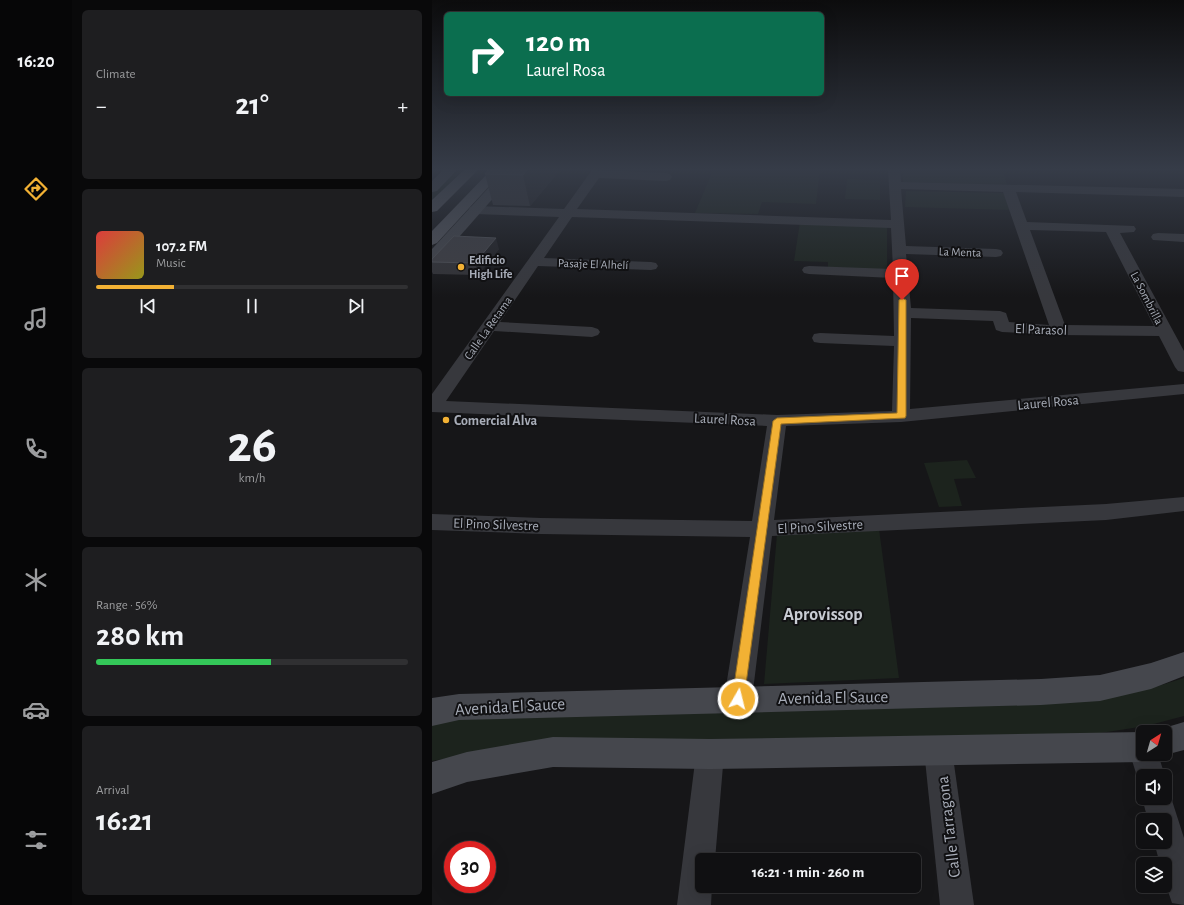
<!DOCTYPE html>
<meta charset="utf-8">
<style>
:root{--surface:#101012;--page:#1e1e20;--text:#f1f3f6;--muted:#9c9d9f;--line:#303032;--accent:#f2b134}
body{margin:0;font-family:"Alegreya Sans",sans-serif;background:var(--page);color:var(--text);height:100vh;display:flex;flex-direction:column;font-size:15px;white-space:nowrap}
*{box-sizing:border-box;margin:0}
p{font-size:13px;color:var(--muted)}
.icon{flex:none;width:22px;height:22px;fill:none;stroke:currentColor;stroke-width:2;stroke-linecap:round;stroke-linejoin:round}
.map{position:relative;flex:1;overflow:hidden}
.side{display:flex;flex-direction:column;gap:10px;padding:10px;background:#09090a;width:360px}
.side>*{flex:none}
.banner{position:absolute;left:12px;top:12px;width:380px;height:84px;border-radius:6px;box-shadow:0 4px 16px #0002,0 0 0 1px var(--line);background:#0b6e4f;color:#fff;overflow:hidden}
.needle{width:26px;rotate:37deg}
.fabs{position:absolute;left:704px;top:725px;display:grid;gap:8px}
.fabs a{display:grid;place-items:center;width:36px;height:36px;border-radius:6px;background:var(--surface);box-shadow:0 4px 16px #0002,0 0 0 1px var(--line);font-size:20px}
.speed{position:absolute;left:12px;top:841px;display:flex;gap:8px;font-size:20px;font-weight:700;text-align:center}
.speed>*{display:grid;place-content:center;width:52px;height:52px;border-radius:50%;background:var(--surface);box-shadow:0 4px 16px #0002,0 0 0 1px var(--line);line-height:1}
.speed .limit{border:6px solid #d22;background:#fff;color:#111}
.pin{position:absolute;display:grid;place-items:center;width:34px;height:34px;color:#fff;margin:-41px -17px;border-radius:50% 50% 50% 0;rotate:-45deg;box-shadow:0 0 4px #0007}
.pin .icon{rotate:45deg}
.me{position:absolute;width:44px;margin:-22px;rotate:8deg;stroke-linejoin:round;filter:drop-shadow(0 0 3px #0008)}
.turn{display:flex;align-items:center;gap:14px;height:84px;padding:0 16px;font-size:18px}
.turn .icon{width:52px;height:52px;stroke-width:2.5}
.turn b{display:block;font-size:28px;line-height:34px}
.big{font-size:30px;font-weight:700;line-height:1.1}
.side .card{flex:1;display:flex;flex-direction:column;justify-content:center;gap:6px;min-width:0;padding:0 14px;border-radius:6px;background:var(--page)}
.side .dial{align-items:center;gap:0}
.dial b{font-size:52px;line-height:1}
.song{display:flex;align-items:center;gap:12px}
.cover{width:48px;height:48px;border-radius:6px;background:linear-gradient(135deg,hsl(0 70% 55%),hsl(60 70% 35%))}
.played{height:4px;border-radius:2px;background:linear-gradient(90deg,var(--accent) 25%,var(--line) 25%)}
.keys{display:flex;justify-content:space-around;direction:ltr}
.heat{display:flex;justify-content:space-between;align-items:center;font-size:22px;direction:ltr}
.charge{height:6px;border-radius:3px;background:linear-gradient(90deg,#34c759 56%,var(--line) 0)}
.trip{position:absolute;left:263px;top:853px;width:226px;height:40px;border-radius:6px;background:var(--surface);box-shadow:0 4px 16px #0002,0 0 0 1px var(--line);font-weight:700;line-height:40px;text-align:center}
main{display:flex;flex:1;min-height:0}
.tab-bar{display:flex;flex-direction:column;width:72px;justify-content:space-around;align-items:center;background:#060607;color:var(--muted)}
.tab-bar .icon{width:28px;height:28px}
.tab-bar .active{color:var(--accent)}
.tab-bar b{font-size:18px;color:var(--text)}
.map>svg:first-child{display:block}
.green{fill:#1c231d}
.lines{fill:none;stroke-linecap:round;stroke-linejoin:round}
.street{fill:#37383d;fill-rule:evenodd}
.secondary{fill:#45474d;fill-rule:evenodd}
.primary{fill:#53555c;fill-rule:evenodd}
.wall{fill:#323236}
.shaded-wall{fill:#212124}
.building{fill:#3f3f44;stroke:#4f5156}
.route{fill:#f2b134;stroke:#9d7322}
.poi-dot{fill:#f2b134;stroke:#111113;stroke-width:1.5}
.labels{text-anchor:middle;stroke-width:4;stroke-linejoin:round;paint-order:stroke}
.far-street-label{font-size:12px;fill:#a8adb8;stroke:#111113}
.far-poi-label{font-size:12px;font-weight:bold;fill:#a8adb8;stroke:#111113;text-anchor:start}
.street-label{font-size:14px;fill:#a8adb8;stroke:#111113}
.poi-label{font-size:14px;font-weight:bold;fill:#a8adb8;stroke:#111113;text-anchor:start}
.near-street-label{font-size:17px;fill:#a8adb8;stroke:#111113}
.near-neighbourhood-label{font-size:18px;font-weight:bold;fill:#c9ccd4;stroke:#111113}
</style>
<main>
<nav class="tab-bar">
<b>16:20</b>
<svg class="icon active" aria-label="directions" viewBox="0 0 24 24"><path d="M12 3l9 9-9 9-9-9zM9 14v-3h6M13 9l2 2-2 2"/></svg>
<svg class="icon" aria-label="music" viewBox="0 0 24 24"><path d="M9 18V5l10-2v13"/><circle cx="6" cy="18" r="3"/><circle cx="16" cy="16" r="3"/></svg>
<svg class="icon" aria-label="phone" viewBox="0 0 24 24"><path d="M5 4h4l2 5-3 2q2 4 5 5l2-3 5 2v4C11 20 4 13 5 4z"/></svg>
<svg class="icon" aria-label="climate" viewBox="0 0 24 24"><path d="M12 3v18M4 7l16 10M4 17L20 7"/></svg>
<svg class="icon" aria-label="car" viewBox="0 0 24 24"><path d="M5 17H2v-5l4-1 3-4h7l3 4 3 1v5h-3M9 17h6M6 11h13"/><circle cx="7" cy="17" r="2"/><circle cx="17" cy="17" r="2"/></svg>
<svg class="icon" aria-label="filters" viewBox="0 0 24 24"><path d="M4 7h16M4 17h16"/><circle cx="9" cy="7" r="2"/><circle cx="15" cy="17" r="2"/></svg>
</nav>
<section class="side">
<div class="card"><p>Climate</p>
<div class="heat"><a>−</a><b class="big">21°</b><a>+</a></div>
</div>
<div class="card">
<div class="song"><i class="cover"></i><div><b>107.2 FM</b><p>Music</p></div></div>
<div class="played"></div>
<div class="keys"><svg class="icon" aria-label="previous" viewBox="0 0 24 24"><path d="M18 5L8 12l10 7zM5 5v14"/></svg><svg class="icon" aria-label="pause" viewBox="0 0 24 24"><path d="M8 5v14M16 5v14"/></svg><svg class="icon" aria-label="next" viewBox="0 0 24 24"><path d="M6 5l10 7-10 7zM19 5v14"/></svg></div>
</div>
<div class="card dial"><b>26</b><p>km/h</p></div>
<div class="card"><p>Range · 56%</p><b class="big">280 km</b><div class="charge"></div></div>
<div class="card"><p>Arrival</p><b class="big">16:21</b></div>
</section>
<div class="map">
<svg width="752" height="905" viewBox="0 0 752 905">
<rect width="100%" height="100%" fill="#161618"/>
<g class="green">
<polygon points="31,170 0,201 0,190 10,180"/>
<polygon points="281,170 388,170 384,204 330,202 326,214 263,213"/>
<polygon points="470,170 571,170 575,185 471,182"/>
<polygon points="415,179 448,180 448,200 413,199"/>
<polygon points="474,191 573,193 578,210 473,207"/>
<polygon points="368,222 455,226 455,270 396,267 396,262 362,261"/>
<polygon points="535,460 544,478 522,479 530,506 507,507 492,463"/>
<polygon points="447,529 467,678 332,684 345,534"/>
<polygon points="752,678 752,716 714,726 662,734 73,748 0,761 0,719 648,702 723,687"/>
</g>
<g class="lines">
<g class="street">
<path d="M160 170 234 173 238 174 240 177 238 180 234 181 167 178 145 209 459 220 456 170H468L469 182 752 189V197L584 192 595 222 702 226 704 229 702 232 688 233 752 351V372L746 371 743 367 727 336 627 335 570 332 564 330 561 321 479 318 478 409 752 384V394L469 422 354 426 342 520 674 504 752 497V511L674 520 340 536 320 699 316 707 306 711 296 707 292 699 318 537 109 534 0 530V514L109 518 320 521 335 426 0 412V394L127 217 43 214 38 213 37 210 38 207 43 206 132 209ZM469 189 571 192 617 325 577 322 574 313 568 311 479 308 474 254 564 257 569 256 571 253 569 250 564 249 474 246ZM140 217 459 228 461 269 377 266 372 267 370 270 372 273 377 274 461 278 462 336 388 333 382 334 380 338 382 342 388 343 462 346 460 411 345 415 14 401 62 331 160 337 166 335 168 332 166 329 160 327 68 322 106 266 219 270 224 269 226 266 224 263 219 262 112 258ZM598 230 674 232 722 326 633 325Z"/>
<polygon points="726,233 752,234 752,242 721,240 719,237 721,234"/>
<polygon points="506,737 516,741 520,750 542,905 508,905 492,750 496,741"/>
<polygon points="278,741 288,744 292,754 283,860 270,860 270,886 280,886 279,905 245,905 264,754 268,744"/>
<polygon points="711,741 711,754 726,754 733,776 711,776 711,787 708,786 698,754 702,744"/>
<polygon points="733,787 736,788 752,838 752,905 740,903 733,882 733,864 728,864 722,842 733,842 733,820 716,820 710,798 711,795 711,798 733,798"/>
</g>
<g class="secondary">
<polygon points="11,170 25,170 5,191 0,192 0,181"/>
<polygon points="73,170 86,170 6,261 0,263 0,249"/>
<polygon points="752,652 752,676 719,689 668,701 609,705 27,720 0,726 0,698 27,694 609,679 668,675 719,663"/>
<polygon points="752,722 752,750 733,755 729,754 733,754 733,732 721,732 722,731"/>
<polygon points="711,732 711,754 724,754 722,757 711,762 278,769 121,767 35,782 0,794 0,762 35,752 121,737 278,739"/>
</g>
<g class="primary">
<polygon points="32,170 46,170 5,211 0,212 0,200"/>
<polygon points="59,170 72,170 5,243 0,245 0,231"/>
</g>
</g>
<g class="wall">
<polygon points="128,170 98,206 61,205 53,174"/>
<polygon points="67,249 46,275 1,274 0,272 0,259"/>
</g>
<g class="shaded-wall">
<polygon points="95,170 128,170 98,206 91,175"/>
<polygon points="64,238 67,249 46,275 43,263"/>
</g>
<g class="building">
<polygon points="56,170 95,170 91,175 53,174"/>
<polygon points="22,236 64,238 43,263 0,262 0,259"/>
</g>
<linearGradient id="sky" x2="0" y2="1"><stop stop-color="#0c0c0d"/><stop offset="0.57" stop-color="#363c48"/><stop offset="1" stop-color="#363c48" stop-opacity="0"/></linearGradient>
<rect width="752" height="297" fill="url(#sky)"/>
<polygon class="route" points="470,298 474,300 474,416 473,418 349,424 312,699 310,702 306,704 302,702 300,699 341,421 345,418 465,413 467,300"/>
<g class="poi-dot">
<circle cx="29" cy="267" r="4"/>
<circle cx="14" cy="420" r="4"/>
</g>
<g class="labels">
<g class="far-street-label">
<text transform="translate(528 252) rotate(2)" y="4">La Menta</text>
<text transform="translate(161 264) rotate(2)" y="4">Pasaje El Alhelí</text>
<text transform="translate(715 298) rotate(63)" y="4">La Sombrilla</text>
<text transform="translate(56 328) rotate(-55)" y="4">Calle La Retama</text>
</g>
<g class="far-poi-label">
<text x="37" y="264">Edificio<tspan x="37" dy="14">High Life</tspan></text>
</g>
<g class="street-label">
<text transform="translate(609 329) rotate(2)" y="5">El Parasol</text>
<text transform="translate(616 402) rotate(-5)" y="5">Laurel Rosa</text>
<text transform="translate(293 419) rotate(3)" y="5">Laurel Rosa</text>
<text transform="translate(64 524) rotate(2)" y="5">El Pino Silvestre</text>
<text transform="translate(388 526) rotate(-3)" y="5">El Pino Silvestre</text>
</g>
<g class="poi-label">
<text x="22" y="425">Comercial Alva</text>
</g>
<g class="near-street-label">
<text transform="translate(401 697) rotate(-1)" y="6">Avenida El Sauce</text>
<text transform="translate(78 706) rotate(-3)" y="6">Avenida El Sauce</text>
<text transform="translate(516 827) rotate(-97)" y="6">Calle Tarragona</text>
</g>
<g class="near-neighbourhood-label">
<text x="391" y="620">Aprovissop</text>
</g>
</g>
</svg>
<div class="fabs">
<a><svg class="needle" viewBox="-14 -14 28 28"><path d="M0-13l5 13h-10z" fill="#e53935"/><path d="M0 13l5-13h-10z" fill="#9c9d9f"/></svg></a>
<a><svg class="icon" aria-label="sound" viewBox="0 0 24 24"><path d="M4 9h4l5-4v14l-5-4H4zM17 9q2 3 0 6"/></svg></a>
<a><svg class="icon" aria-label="search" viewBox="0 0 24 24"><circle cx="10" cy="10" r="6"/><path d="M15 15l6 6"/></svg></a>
<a><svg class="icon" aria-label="layers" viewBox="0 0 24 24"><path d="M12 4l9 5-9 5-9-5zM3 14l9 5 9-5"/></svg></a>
</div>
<div class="speed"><div class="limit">30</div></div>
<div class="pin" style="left:470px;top:300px;background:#d93025"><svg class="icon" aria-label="arrive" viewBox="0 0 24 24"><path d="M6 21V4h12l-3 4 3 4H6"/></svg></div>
<svg class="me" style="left:306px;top:699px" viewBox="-20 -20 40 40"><circle r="17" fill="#f2b134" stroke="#fff" stroke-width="3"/><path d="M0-11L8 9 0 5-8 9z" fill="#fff"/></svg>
<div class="trip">16:21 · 1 min · 260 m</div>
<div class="banner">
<div class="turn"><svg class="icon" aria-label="right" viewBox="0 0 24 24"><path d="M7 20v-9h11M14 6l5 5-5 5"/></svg><div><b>120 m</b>Laurel Rosa</div></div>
</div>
</div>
</main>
